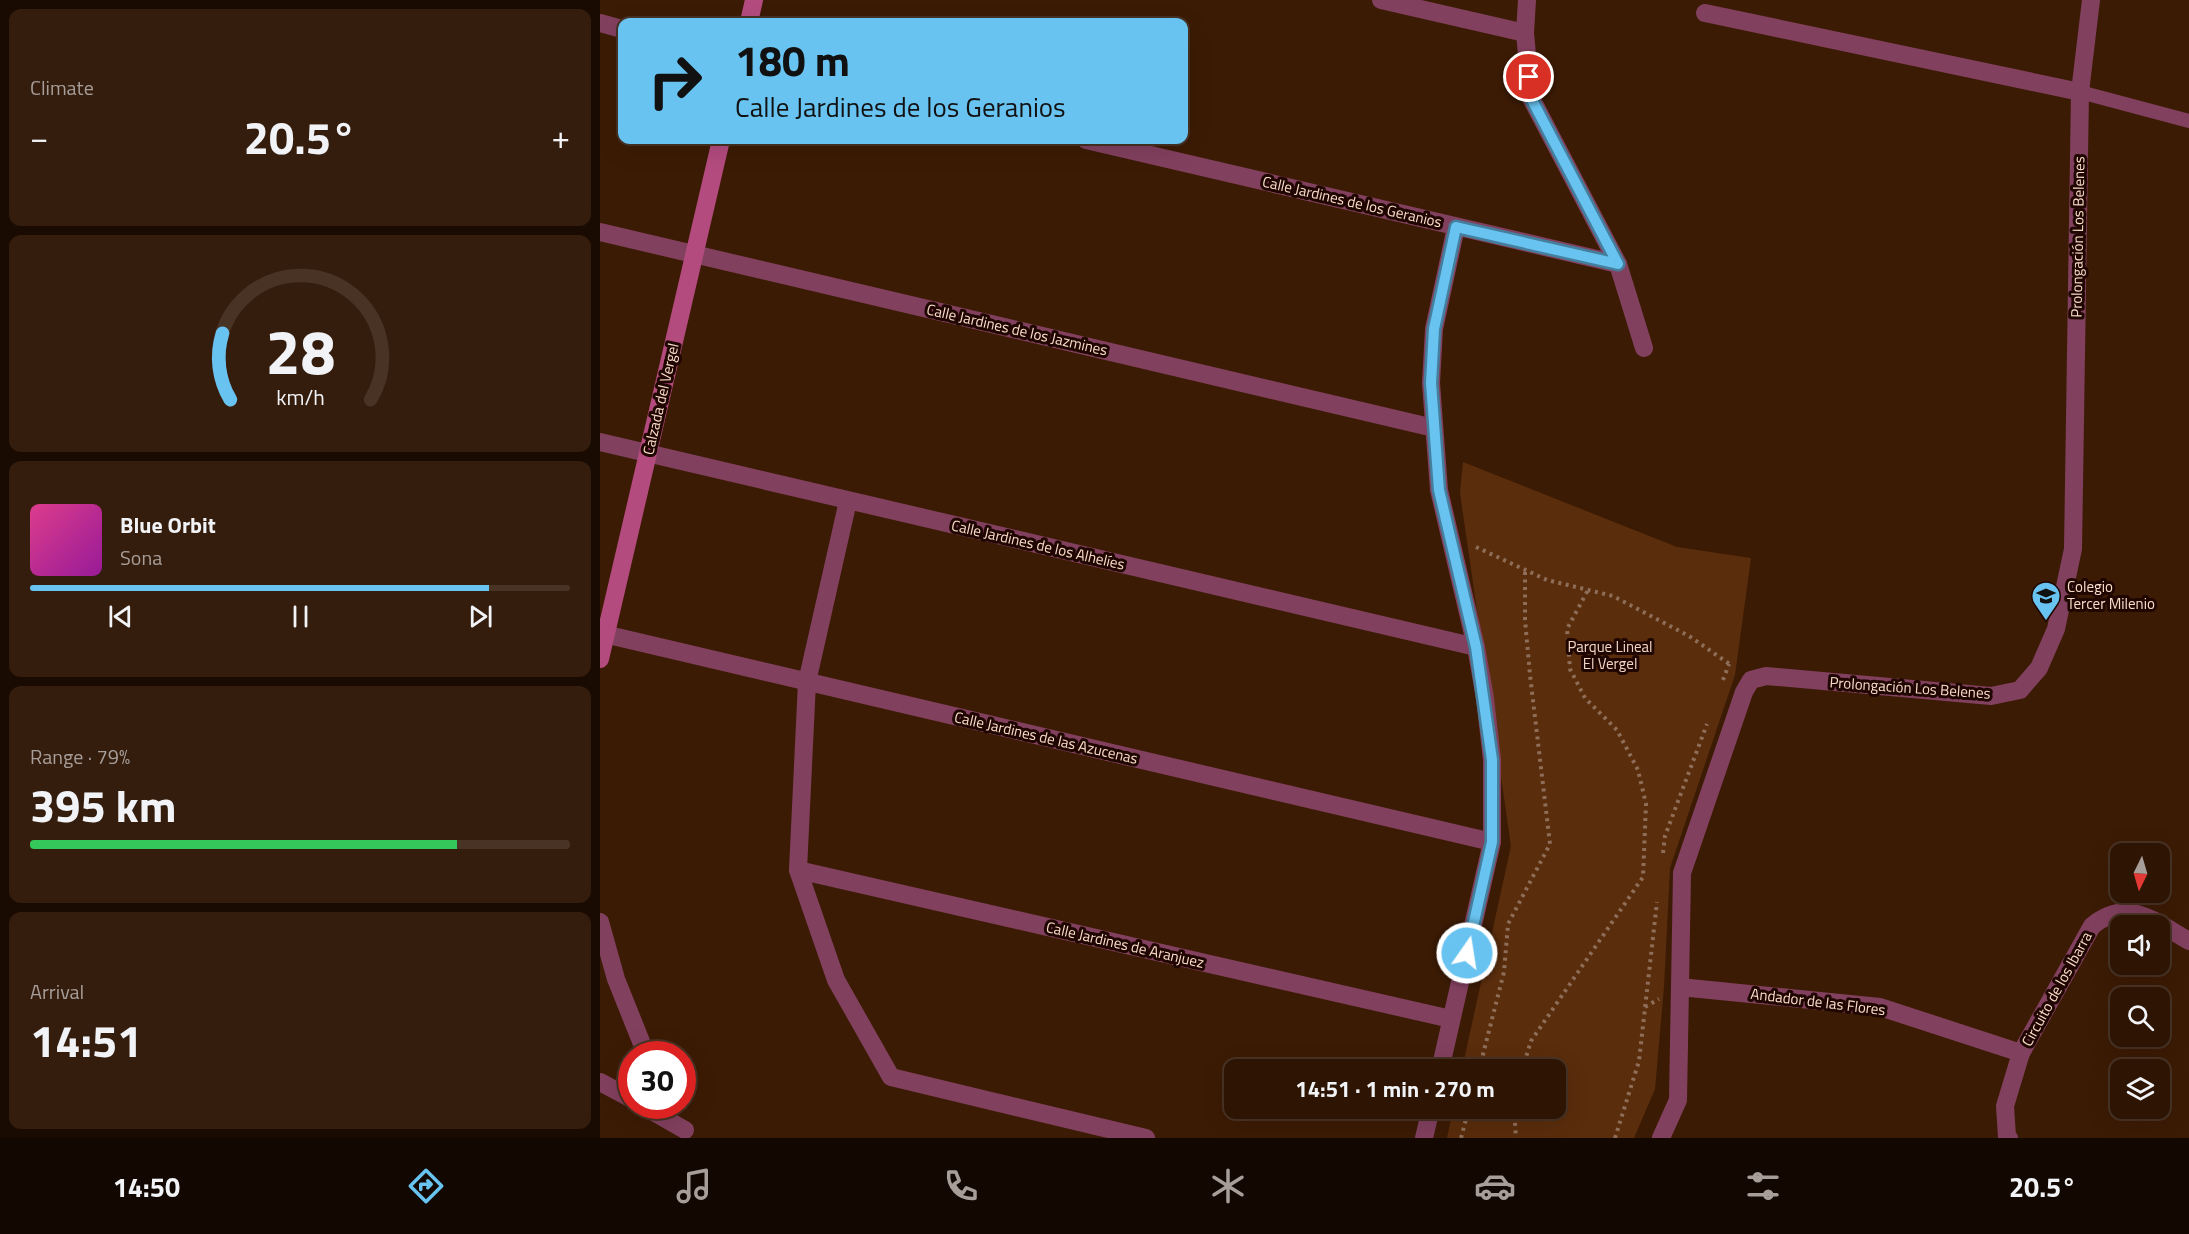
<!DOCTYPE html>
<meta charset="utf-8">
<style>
:root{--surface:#2d1403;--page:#351d0d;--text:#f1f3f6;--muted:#a79e9a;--line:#483325;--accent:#69c3f1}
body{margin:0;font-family:"Titillium Web",sans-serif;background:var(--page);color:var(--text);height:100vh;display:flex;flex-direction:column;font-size:22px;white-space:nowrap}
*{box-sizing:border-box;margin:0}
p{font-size:20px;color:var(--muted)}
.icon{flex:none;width:33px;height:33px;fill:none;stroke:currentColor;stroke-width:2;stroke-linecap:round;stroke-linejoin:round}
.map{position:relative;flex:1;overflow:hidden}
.side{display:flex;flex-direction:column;gap:9px;padding:9px;background:#190b02;width:600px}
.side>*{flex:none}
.banner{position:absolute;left:18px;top:18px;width:570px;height:126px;border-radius:12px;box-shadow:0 6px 24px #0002,0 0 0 2px var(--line);background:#69c3f1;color:#111;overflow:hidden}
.needle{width:39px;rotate:185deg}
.fabs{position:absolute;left:1510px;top:843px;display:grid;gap:12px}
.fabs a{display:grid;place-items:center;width:60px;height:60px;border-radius:12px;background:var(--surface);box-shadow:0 6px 24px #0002,0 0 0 2px var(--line);font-size:30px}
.speed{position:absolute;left:18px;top:1041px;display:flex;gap:12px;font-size:30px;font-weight:700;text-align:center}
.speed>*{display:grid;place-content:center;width:78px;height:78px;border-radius:50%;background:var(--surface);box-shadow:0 6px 24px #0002,0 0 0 2px var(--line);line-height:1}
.speed .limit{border:9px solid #d22;background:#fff;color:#111}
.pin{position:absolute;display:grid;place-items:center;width:51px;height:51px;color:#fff;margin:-26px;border:3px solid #fff;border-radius:50%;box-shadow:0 2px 6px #0007}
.me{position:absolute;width:66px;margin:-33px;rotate:13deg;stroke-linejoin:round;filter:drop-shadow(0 0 4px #0008)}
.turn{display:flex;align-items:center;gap:21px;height:126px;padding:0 18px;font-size:27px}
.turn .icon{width:78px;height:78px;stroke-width:2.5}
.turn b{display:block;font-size:42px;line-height:51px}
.big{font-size:45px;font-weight:700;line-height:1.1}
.side .tile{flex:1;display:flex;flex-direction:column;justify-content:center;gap:9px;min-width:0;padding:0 21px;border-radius:12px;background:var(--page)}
.side .dial{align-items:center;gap:0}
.dial svg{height:156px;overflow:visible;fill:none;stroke:var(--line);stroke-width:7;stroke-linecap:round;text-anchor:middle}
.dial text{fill:var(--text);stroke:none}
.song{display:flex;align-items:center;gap:18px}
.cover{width:72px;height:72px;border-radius:9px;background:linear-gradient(135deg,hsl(330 70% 55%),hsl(300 70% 35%))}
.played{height:6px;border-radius:3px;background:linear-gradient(90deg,var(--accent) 85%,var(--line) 85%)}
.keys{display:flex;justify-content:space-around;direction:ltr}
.heat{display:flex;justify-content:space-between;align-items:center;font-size:33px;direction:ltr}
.charge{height:9px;border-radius:4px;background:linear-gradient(90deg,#34c759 79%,var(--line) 0)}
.trip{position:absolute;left:624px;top:1059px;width:342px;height:60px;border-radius:12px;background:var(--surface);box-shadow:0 6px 24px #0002,0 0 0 2px var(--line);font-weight:700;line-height:60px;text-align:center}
.dock{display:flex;height:96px;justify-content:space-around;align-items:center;background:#120801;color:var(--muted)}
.dock .icon{width:42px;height:42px}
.dock .selected{color:var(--accent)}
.dock b{font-size:27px;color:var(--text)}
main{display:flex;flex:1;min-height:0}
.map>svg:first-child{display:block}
.green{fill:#5a2d0c}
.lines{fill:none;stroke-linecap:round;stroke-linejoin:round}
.path{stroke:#8e6e59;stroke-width:4;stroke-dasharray:3 4.5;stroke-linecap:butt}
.lane{stroke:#82405f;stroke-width:14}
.street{stroke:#82405f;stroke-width:18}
.secondary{stroke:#b44b7f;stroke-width:18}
.route-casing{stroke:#447f9d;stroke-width:15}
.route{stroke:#69c3f1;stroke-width:10}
.labels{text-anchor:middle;stroke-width:6;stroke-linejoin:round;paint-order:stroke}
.street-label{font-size:15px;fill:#fadcca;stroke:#1f0600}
.poi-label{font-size:15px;fill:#fadcca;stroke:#1f0600;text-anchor:start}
.park-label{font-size:15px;fill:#f1d5c5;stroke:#1f0600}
</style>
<main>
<section class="side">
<div class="tile"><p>Climate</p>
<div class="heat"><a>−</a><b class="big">20.5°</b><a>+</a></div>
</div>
<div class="tile dial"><svg viewBox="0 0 100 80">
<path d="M14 69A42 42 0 1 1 86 69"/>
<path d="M14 69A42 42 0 0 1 10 35" stroke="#69c3f1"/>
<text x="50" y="56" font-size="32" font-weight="700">28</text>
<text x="50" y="72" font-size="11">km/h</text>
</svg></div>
<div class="tile">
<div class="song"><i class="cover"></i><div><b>Blue Orbit</b><p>Sona</p></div></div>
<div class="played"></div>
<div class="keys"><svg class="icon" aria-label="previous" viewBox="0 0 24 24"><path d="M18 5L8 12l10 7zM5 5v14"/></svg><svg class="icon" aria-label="pause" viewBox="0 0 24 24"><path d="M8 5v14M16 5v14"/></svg><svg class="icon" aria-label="next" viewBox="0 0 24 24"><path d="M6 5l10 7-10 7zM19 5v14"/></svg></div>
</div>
<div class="tile"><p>Range · 79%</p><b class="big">395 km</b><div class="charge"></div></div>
<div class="tile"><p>Arrival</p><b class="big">14:51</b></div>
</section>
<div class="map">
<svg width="1589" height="1138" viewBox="0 0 1589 1138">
<rect width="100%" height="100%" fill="#3c1b04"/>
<polygon class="green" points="863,462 1077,547 1151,558 1135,675 1070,868 1064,987 1055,1089 1034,1138 847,1138 853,1109 956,1108 956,1070 862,1069 911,846 860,493"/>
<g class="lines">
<g class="path">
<polyline points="876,547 947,580 1013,596 1089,636 1131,665"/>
<polyline points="1123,680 1129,664"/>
<polyline points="1063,853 1065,836 1107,724"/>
<polyline points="1045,1007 1059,999"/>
<polyline points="879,1070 904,972 908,924 950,844 930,675 925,620 925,570"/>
<polyline points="922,1070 931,1041 1043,877 1046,804 1038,770 1017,730 985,698 970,669 967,629 988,590"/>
<polyline points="914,1108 916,1138"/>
<polyline points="861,1138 869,1108"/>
<polyline points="1015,1138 1039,1061 1057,902"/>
</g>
<polyline class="lane" points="1480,92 1589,121"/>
<g class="street">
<polyline points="781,0 925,33"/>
<polyline points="927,0 925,33 931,98 1018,264 1044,348"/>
<polyline points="1105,13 1480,92"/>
<polyline points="0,23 22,29"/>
<polyline points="486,140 1018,264"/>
<polyline points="0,232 834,428"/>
<polyline points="0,442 876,647"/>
<polyline points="248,501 207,682 198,870 236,980 291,1077 546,1138"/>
<polyline points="0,633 892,842"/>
<polyline points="198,870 851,1019"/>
<polyline points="0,922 16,979 46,1054"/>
<polyline points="1080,987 1280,1007 1421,1053"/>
<polyline points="840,1070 892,842 892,760 885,698 876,647 839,490 831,383 834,329 856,227"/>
<polyline points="0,1082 32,1099"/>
<polyline points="43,1106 85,1130"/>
<polyline points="824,1138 831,1108"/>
<polyline points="1061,1138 1078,1100 1082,873 1144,692 1151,680 1166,676 1391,696 1420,690 1439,668 1456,629 1473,549 1480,92 1491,0"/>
<path d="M1409 1138 1407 1137 1405 1106 1421 1053 1492 926C1528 896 1555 922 1589 941"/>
</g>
<g class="secondary">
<polyline points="149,22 154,0"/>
<polyline points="0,659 121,140"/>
</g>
</g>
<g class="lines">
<g class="route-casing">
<polyline id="route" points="867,953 892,842 892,760 876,647 839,490 831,383 834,329 856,227 1018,264 931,98 929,77"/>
</g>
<use href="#route" class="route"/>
</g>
<defs>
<g id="school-pin" transform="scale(1.5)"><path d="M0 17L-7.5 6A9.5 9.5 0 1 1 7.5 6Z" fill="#69c3f1" stroke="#1f0600"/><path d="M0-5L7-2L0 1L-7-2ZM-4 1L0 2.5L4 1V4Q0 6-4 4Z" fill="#111"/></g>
</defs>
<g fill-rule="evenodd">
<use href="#school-pin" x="1446" y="596"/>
</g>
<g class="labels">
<g class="street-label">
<text transform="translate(752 202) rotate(13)" y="5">Calle Jardines de los Geranios</text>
<text transform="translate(1478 237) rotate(-89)" y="5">Prolongación Los Belenes</text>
<text transform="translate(417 330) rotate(13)" y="5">Calle Jardines de los Jazmines</text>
<text transform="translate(61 399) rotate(-77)" y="5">Calzada del Vergel</text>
<text transform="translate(438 545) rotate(13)" y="5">Calle Jardines de los Alhelíes</text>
<text transform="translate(1310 688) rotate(4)" y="5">Prolongación Los Belenes</text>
<text transform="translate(446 738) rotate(13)" y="5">Calle Jardines de las Azucenas</text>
<text transform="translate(525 945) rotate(13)" y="5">Calle Jardines de Aranjuez</text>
<text transform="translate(1457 989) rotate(-61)" y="5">Circuito de los Ibarra</text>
<text transform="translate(1218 1002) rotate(7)" y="5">Andador de las Flores</text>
</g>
<g class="poi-label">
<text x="1467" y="592">Colegio<tspan x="1467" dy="17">Tercer Milenio</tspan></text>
</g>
<g class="park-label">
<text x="1010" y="652">Parque Lineal<tspan x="1010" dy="17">El Vergel</tspan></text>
</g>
</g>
</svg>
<div class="fabs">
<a><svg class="needle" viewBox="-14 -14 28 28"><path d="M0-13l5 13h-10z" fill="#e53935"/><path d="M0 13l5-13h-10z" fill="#a79e9a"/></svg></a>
<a><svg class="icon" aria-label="sound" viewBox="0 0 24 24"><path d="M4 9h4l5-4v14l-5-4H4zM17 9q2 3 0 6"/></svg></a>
<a><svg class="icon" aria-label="search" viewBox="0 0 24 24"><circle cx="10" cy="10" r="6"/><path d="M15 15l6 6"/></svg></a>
<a><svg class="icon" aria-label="layers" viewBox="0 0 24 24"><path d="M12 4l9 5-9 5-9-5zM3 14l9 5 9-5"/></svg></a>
</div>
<div class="speed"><div class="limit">30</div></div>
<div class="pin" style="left:929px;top:77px;background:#d93025"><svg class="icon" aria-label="arrive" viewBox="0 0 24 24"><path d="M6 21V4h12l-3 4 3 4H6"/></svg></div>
<svg class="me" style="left:867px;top:953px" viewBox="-20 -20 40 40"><circle r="17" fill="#69c3f1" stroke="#fff" stroke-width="3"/><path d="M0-11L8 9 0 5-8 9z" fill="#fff"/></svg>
<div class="trip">14:51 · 1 min · 270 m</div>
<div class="banner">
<div class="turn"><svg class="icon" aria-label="right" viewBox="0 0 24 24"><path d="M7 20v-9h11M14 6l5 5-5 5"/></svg><div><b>180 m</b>Calle Jardines de los Geranios</div></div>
</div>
</div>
</main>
<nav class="dock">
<b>14:50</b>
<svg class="icon selected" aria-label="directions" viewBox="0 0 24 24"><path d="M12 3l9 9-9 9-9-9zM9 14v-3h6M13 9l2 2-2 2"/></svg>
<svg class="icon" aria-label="music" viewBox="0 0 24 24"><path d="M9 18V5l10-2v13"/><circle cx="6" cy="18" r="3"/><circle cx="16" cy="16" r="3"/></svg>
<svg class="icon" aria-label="phone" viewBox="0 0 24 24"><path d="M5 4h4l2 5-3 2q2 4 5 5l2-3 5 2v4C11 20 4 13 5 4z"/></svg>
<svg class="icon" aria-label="climate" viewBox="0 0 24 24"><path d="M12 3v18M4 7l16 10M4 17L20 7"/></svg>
<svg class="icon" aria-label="car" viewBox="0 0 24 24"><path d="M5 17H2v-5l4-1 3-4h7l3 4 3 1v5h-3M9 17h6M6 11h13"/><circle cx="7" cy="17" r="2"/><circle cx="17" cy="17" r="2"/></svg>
<svg class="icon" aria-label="filters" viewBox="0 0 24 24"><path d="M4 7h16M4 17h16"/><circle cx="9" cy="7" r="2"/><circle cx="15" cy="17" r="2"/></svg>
<b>20.5°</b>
</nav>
